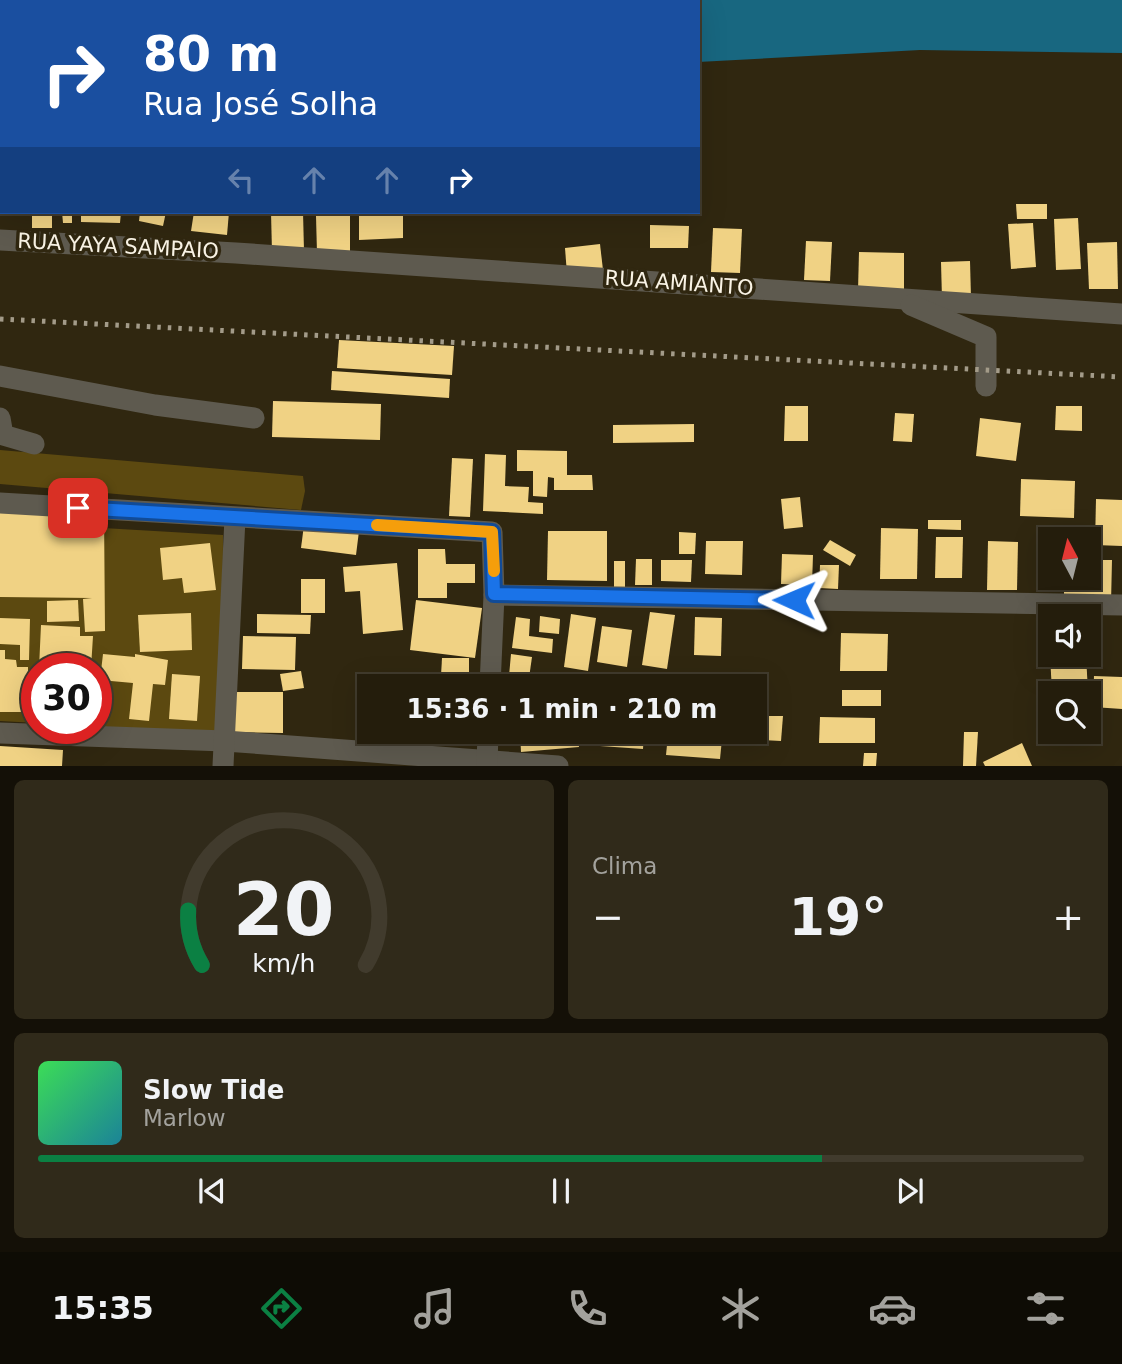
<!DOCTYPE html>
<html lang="pt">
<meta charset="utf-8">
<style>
:root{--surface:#241d0c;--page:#302a1a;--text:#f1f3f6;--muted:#a3a29d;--line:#413b2d;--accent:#0b8043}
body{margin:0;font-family:"DejaVu Sans",sans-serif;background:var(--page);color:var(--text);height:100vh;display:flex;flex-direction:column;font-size:26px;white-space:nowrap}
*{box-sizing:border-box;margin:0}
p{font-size:23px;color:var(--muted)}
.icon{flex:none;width:38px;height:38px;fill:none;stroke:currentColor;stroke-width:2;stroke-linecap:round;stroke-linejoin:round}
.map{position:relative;height:766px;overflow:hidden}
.drawer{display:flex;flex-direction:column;gap:14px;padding:14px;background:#141007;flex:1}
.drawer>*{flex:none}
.hud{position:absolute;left:0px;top:0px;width:700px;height:214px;box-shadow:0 7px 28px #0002,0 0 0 2px var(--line);background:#1a4fa0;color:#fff;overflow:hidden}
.needle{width:46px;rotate:353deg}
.tools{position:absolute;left:1038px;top:527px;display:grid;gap:14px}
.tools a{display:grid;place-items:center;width:63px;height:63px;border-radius:0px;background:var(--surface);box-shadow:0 7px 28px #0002,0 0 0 2px var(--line);font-size:35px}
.speed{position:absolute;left:21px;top:653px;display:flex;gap:14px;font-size:35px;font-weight:700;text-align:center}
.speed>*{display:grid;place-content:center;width:91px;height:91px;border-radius:50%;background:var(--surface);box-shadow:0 7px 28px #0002,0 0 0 2px var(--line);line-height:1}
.speed .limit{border:10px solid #d22;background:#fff;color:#111}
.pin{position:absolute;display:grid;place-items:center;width:60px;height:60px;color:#fff;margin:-30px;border-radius:14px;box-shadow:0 4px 10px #0006}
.me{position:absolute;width:77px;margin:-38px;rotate:271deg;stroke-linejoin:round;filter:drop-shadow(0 0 5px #0008)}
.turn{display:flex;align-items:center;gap:24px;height:147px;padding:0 28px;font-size:32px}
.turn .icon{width:91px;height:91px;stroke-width:2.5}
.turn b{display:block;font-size:49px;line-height:60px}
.lanes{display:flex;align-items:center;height:66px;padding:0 28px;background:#0003;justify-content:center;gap:35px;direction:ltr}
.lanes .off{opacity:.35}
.big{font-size:52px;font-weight:600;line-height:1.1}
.drawer .card{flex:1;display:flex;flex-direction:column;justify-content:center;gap:10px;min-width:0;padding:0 24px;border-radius:10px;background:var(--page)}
.drawer .dial{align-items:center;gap:0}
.dial svg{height:182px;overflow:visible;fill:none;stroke:var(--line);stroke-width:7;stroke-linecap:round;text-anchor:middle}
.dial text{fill:var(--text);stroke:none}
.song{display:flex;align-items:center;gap:21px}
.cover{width:84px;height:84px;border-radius:10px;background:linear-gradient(135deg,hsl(130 70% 55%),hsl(190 70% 35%))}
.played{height:7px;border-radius:4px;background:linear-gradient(90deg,var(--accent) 75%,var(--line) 75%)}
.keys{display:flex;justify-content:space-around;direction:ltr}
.heat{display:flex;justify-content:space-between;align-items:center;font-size:38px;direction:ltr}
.drawer .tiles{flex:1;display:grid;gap:14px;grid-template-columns:1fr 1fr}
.card:last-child{grid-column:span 2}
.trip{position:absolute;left:357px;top:674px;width:410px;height:70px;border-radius:0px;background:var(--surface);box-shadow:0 7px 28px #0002,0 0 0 2px var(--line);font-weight:600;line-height:70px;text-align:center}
.tab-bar{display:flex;height:112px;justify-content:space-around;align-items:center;background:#0e0c05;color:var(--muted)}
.tab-bar .icon{width:49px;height:49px}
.tab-bar .selected{color:var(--accent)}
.tab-bar b{font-size:32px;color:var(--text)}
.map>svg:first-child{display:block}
.green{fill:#5c4910}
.water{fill:#186780}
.building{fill:#f0d284}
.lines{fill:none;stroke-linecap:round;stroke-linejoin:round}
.minor{stroke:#5e5a4f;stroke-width:21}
.rail{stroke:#a39b89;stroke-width:5;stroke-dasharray:3.5 7;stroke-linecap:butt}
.route-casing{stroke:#114b97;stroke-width:18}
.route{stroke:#1a73e8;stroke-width:12}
.slow{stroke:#f59e0b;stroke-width:12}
.labels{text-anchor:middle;stroke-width:7;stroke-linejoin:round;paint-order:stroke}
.street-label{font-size:21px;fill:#f9f3e5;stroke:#302710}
</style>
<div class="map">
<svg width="1122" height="766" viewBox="0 0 1122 766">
<rect width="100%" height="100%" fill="#302710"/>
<g class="green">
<polygon points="0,450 303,476 305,491 301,510 0,484"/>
<polygon points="0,522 223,535 222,734 96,727 96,668 37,668 37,723 0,721"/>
</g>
<polygon class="water" points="0,0 1122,0 1122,53 920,50 698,62 698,2 2,2 2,11"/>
<g class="building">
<polygon points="1016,204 1047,204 1047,219 1017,219"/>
<rect x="32" y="212" width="20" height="16"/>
<polygon points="62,212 72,212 72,223 63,223"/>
<polygon points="81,212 121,212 120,223 81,222"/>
<polygon points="140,212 166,212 163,226 139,221"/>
<polygon points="194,212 229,212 227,235 191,231"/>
<polygon points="271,212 303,212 304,251 272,252"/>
<polygon points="359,212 403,212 403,238 359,240"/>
<polygon points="316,216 350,216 350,253 317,253"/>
<polygon points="1078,218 1081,269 1056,270 1054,219"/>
<polygon points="1033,223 1036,267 1011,269 1008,224"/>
<polygon points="650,225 689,226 688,248 650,248"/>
<polygon points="713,228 742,229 740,273 711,272"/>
<polygon points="806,241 832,242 830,281 804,280"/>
<polygon points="1117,242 1118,289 1089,289 1087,243"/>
<polygon points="600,244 603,270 567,274 565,248"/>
<polygon points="859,252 904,253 904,292 858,291"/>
<polygon points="970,261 971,298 942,299 941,262"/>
<polygon points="339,340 454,346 452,375 337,368"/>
<polygon points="332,371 450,379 449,398 331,390"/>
<polygon points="273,401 381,404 380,440 272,437"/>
<polygon points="785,406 808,406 808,441 784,441"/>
<polygon points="1056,406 1082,406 1082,431 1055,430"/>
<polygon points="895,413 914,414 912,442 893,441"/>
<polygon points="980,418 1021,423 1016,461 976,456"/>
<polygon points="694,424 694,442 613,443 613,425"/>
<polygon points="517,450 567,451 567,475 592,475 593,490 554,490 554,478 548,477 547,497 533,496 533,471 517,471"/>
<polygon points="485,454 506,455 505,486 529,487 528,502 543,503 543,514 483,511"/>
<polygon points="452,458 473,459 470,517 449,516"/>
<polygon points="1021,479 1075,481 1074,518 1020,516"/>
<polygon points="800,497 803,527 784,529 781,499"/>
<polygon points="1096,499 1122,500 1122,546 1095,545"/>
<polygon points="0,507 104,512 105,631 85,632 83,599 92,598 0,597"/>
<polygon points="928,520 961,520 961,530 928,529"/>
<polygon points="304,525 359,531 356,555 301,548"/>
<polygon points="881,528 918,529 917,579 880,579"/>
<polygon points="548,531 607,531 607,581 547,580"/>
<polygon points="679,532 696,533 695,554 679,554"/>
<polygon points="936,537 963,537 962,578 935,578"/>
<polygon points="830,540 856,555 850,566 823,550"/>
<polygon points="706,541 743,541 742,575 705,574"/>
<polygon points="988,541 1018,542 1017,590 987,590"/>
<polygon points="210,543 216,590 184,593 182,578 163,580 160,548"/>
<polygon points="418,549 445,549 446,564 475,564 475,583 447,583 447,598 418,598"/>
<polygon points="782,554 813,555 812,585 781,584"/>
<polygon points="636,559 652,559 652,585 635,585"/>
<polygon points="661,560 692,560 691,582 661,581"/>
<polygon points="1088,560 1112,560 1111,603 1064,602 1064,578 1088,578"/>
<polygon points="614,561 625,561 625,589 614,588"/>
<polygon points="397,563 403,630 363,634 360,591 345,592 343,567"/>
<polygon points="820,565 839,565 838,589 819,588"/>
<rect x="301" y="579" width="24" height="34"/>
<polygon points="78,600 79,621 47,622 47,601"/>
<polygon points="416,600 482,608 475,658 410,650"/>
<polygon points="650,612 675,615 667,669 642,665"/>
<polygon points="191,613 192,650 140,652 138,615"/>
<polygon points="257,614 311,615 310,634 257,633"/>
<polygon points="571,614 596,618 588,671 564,667"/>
<polygon points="540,616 560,619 559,634 539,632"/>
<polygon points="516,617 530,619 529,636 553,639 552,653 512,648"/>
<polygon points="695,617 722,618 721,656 694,655"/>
<polygon points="0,618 30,619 29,660 20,660 20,645 0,644"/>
<polygon points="41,625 80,627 80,636 93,636 91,668 39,668"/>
<polygon points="602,626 632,630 627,667 597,662"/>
<polygon points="841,633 888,634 887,671 840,671"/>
<polygon points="243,636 296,637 295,670 242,669"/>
<polygon points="0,650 5,650 5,659 16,660 17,667 28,667 28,712 0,712"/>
<polygon points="103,654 135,657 135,654 168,660 165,685 153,684 149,721 129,719 133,683 100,680"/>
<polygon points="511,654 532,657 529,678 509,676"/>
<polygon points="1050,654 1086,654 1088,693 1052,693"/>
<polygon points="442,658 469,658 469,676 441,676"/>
<polygon points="301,671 304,688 283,691 280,674"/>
<polygon points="172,674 200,676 197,721 169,719"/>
<polygon points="366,675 485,679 484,686 369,686 369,732 483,732 483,737 364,734"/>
<polygon points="1094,676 1122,677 1122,709 1093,707"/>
<rect x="842" y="690" width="39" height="16"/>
<polygon points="235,692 283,692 283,733 234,732"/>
<polygon points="761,716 783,716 781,741 760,740"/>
<polygon points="820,717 875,718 875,743 819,743"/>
<polygon points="520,732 577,732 579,747 521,752"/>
<polygon points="601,732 644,732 643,749 600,746"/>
<polygon points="964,732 978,732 976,766 963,766"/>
<polygon points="1068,732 1084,732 1085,740 1069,742"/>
<polygon points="668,735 722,739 720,759 666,755"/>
<polygon points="1022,743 1032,766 985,766 983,762"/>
<polygon points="0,746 63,750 62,766 0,766"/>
<polygon points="864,753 877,753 876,766 863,766"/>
</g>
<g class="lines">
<g class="minor">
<polyline points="0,240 236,253 1122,314"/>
<polyline points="911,305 986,337 986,386"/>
<polyline points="0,376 155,405 254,418"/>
<polyline points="0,418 3,435 34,444"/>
<polyline points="0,503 492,532 494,595 490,686"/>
<polyline points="494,595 1122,605"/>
<polyline points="0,733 225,741 558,766"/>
<polyline points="223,766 235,518"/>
<polyline points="487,766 488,732"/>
</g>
<polyline class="rail" points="0,319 1122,377"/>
</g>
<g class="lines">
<g class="route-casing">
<polyline id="route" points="78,508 492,532 494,594 794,600"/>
</g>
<use href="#route" class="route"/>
<polyline class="slow" points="377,525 492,532 494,571"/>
</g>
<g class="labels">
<g class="street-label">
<text transform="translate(118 246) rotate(3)" y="7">RUA YAYA SAMPAIO</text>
<text transform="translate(679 283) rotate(4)" y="7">RUA AMIANTO</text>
</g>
</g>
</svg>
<div class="tools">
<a><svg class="needle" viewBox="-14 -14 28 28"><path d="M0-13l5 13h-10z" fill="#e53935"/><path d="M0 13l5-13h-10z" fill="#a3a29d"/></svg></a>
<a><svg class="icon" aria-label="sound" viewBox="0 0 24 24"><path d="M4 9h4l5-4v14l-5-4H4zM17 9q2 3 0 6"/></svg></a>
<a><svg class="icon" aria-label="search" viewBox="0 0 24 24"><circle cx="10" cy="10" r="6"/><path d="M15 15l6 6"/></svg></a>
</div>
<div class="speed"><div class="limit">30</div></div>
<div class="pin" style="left:78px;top:508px;background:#d93025"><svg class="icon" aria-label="arrive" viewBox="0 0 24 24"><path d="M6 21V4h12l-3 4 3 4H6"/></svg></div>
<svg class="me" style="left:794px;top:600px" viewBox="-20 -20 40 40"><path d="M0-17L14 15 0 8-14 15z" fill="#1a73e8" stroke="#fff" stroke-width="4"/></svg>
<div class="trip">15:36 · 1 min · 210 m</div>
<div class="hud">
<div class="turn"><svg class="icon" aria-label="right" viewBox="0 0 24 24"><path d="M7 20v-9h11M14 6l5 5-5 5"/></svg><div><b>80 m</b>Rua José Solha</div></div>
<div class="lanes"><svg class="icon off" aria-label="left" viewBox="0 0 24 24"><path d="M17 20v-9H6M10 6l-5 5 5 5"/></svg><svg class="icon off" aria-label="ahead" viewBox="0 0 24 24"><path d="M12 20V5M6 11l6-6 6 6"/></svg><svg class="icon off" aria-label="ahead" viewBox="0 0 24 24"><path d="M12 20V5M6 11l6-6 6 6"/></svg><svg class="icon" aria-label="right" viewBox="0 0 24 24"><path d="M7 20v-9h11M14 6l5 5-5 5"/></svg></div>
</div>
</div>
<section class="drawer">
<div class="tiles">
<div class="card dial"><svg viewBox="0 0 100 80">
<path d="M14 69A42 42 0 1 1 86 69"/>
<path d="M14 69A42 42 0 0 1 8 45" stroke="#0b8043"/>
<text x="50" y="56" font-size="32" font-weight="700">20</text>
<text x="50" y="72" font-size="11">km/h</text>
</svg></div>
<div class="card"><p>Clima</p>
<div class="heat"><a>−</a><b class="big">19°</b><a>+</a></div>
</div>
<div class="card">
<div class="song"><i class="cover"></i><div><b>Slow Tide</b><p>Marlow</p></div></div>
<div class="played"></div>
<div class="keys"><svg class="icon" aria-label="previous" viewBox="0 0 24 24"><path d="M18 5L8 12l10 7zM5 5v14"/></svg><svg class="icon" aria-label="pause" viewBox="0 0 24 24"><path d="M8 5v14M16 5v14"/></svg><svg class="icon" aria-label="next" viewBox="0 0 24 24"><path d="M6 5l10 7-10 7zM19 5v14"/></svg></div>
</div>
</div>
</section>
<nav class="tab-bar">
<b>15:35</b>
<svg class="icon selected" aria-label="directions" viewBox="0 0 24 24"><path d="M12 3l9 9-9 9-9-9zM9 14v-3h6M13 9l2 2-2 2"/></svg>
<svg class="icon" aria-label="music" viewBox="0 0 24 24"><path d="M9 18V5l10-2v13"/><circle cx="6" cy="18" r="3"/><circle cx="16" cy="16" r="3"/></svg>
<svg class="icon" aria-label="phone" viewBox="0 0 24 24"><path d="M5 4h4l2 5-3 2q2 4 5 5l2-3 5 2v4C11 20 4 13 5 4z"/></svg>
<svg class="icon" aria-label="climate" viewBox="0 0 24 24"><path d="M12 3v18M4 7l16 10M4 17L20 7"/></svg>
<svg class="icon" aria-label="car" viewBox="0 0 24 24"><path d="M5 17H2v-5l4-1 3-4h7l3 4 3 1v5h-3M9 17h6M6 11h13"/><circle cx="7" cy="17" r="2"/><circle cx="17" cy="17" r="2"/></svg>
<svg class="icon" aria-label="filters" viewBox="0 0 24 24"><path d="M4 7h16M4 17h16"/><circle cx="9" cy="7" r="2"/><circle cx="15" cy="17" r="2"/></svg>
</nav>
